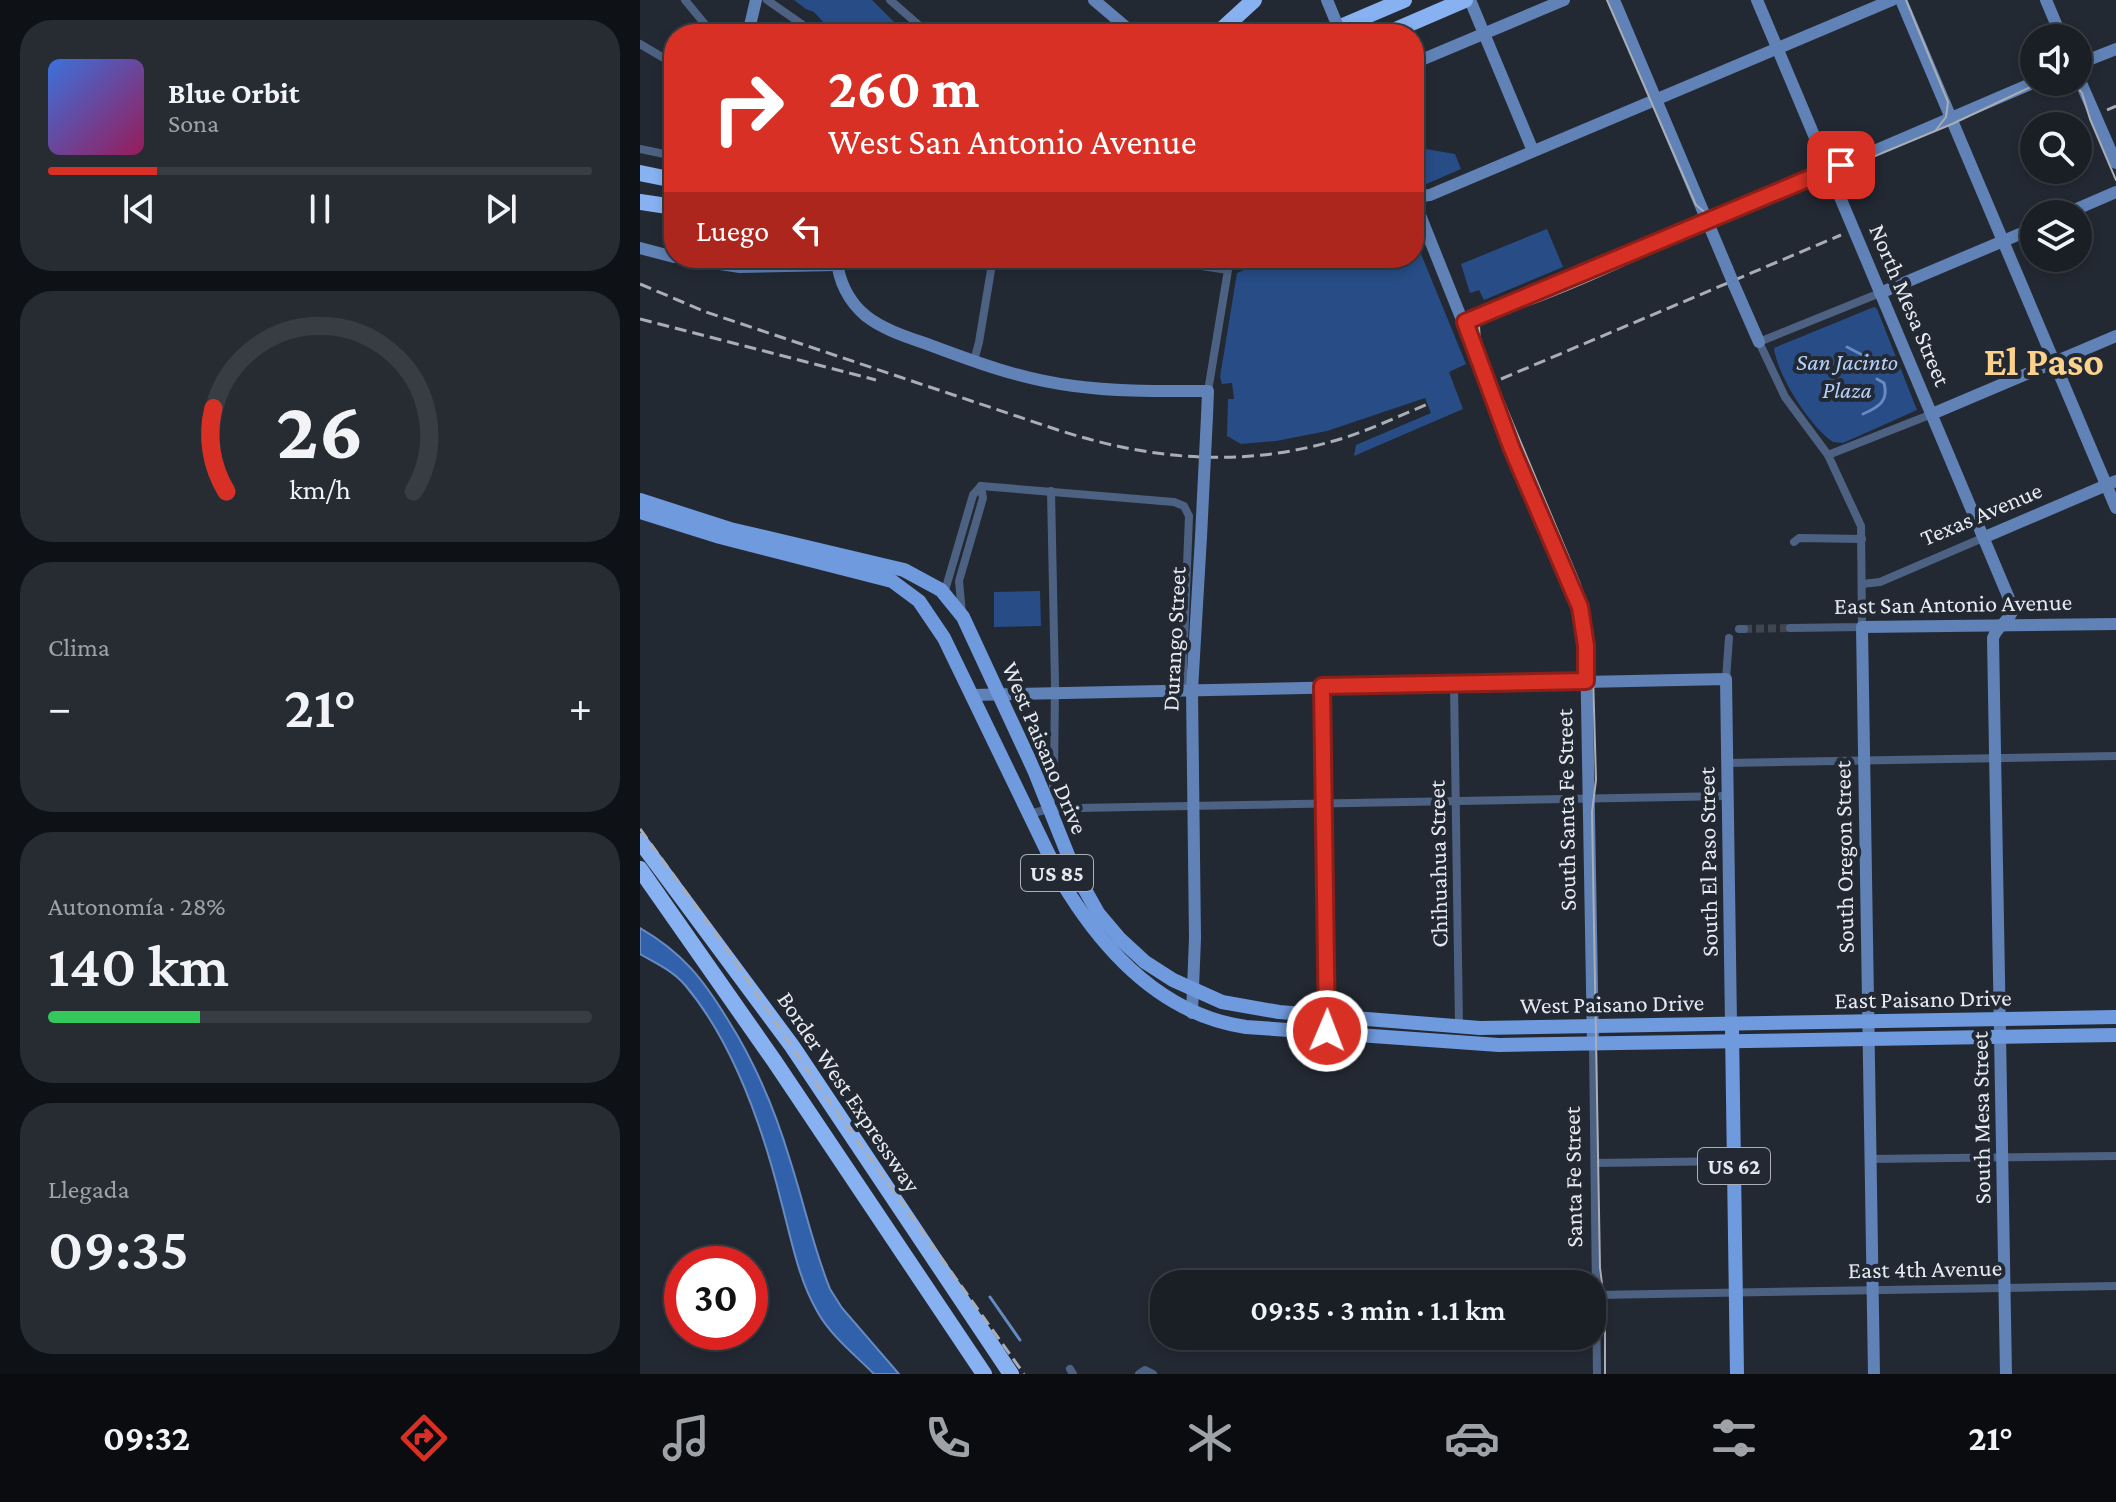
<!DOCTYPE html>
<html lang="es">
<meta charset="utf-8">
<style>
:root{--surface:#1a1f26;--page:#272c32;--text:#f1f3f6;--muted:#9fa2a7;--line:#383d43;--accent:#d93025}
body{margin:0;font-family:"Crimson Pro",serif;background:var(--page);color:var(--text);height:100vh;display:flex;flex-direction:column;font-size:30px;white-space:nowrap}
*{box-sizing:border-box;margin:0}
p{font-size:26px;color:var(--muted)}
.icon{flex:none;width:44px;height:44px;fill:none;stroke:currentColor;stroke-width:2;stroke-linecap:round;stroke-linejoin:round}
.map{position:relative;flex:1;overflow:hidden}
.panel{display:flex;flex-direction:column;gap:20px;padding:20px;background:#0e1115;width:640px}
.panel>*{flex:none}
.guide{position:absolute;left:24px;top:24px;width:760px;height:244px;border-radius:32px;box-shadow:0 4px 12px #0003,0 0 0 2px var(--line);background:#d93025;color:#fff;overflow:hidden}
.fabs{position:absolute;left:1380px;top:24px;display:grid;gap:16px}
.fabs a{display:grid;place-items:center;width:72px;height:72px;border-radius:50%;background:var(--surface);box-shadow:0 4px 12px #0003,0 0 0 2px var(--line);font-size:40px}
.speed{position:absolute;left:24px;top:1246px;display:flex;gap:16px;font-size:40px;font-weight:700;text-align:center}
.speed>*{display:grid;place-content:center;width:104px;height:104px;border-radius:50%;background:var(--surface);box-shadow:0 4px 12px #0003,0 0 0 2px var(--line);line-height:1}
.speed .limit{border:12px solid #d22;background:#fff;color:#111}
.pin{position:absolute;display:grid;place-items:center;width:68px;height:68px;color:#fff;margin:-34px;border-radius:16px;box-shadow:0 4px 12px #0006}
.me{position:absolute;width:88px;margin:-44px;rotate:1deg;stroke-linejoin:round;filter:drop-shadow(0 0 6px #0008)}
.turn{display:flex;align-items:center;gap:28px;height:168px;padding:0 32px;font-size:36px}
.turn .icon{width:104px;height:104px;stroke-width:2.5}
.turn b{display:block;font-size:56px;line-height:68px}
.then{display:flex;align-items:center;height:76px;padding:0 32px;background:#0003;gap:16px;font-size:30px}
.big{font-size:60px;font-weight:600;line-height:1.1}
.panel .widget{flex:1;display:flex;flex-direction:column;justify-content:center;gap:12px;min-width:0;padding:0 28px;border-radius:32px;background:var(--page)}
.panel .dial{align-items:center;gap:0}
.dial svg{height:208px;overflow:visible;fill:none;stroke:var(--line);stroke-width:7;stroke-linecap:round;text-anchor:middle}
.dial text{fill:var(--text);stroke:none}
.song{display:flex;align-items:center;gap:24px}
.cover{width:96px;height:96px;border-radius:12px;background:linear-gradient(135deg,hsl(220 70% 55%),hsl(330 70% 35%))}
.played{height:8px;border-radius:4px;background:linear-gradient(90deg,var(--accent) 20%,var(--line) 20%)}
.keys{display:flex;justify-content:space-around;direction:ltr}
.heat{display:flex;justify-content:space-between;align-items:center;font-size:44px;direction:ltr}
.charge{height:12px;border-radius:6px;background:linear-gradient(90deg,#34c759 28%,var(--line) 0)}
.trip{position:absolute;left:510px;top:1270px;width:456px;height:80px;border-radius:32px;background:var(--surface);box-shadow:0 4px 12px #0003,0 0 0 2px var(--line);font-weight:600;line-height:80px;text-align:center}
.tabs{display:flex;height:128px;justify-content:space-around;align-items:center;background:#0a0c0f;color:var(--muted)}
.tabs .icon{width:56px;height:56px}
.tabs .active{color:var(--accent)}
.tabs b{font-size:36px;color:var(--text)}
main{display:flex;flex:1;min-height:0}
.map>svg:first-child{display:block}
.green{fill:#274c86}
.water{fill:#3161ab;stroke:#678ac0;stroke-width:2}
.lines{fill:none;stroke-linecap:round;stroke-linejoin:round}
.stream{stroke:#678ac0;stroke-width:3}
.street-tunnel{stroke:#404650;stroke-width:8;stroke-dasharray:8 4;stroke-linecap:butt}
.street{stroke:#4d6283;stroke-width:8}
.secondary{stroke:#6082b6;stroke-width:12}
.primary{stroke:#6f9add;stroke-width:14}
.highway{stroke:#87b1f1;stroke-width:16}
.tram{stroke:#a9aeb6;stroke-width:2}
.rail{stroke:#a9aeb6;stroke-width:3;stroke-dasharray:12 6;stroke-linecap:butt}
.secondary-bridge{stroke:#6082b6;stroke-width:12}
.route-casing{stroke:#8d1f18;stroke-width:20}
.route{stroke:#d93025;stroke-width:14}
.labels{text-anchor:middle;stroke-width:8;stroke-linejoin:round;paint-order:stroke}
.shield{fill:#232933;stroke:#abb0b8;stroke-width:2}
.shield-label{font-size:22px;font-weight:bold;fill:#e5eaf1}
.street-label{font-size:24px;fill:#e5eaf1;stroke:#232933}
.park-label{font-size:24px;font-style:italic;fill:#b6d0f9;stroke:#232933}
.town-label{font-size:40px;font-weight:bold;fill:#fcd18b;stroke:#232933}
</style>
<main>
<section class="panel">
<div class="widget">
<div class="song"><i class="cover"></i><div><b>Blue Orbit</b><p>Sona</p></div></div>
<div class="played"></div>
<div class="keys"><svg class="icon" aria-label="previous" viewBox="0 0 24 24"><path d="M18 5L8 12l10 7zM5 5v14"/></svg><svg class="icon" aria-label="pause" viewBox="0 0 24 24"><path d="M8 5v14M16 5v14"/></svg><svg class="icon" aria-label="next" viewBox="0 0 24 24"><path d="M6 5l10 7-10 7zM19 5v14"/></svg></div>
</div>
<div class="widget dial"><svg viewBox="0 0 100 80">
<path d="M14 69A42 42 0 1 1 86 69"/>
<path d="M14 69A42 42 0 0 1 9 37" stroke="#d93025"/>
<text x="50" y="56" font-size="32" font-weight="700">26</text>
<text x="50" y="72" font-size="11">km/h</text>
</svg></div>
<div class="widget"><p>Clima</p>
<div class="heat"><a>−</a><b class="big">21°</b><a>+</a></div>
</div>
<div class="widget"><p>Autonomía · 28%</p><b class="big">140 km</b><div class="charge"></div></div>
<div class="widget"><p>Llegada</p><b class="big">09:35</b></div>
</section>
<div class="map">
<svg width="1476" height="1374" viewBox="0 0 1476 1374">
<rect width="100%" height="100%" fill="#232933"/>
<g class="green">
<polygon points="154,0 232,0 266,34 194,34 174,12 166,9"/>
<polygon points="774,147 815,154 821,169 784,185 779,183 774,169"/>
<polygon points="907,229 923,267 844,300 839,290 830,293 821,264"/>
<polygon points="774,249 779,249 826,364 809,372 823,409 714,456 716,445 791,413 785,398 687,431 636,441 601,444 587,436 588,399 594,399 592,383 582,384 580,377 597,273 632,258 774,258"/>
<path d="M1234 307 1237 309 1277 410 1203 443 1193 442C1170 427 1137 375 1134 348Z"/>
<polygon points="400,591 401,626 354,627 354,592"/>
</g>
<path class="water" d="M0 928C42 952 63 979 88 1020 116 1064 135 1110 150 1160 164 1203 173 1247 190 1289L202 1308 259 1374H234C214 1354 190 1335 177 1311 158 1278 151 1238 141 1201 123 1129 94 1043 45 985 33 971 16 963 0 954Z"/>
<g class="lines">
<g class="stream">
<polyline points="1207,347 1228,358"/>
<path d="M1223 414C1239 407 1249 401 1244 383L1237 379"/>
<polyline points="350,1297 380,1340"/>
</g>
<polyline class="street-tunnel" points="1104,629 1150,628"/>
<g class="street">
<polyline points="45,0 73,34"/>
<polyline points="127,0 176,34"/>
<polyline points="250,0 289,34"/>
<polyline points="0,44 34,64"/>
<polyline points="0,149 34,156"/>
<polyline points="508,258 588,270 568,391"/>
<polyline points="334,361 339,342 353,258"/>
<polyline points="1188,455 1292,414"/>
<polyline points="341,486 534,502 544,506 549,516 543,667 544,679 552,690"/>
<polyline points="1154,542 1159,538 1222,539"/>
<polyline points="1222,584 1240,582 1345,537"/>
<polyline points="304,594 333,495 341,486"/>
<polyline points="322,613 319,581 343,498 341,486"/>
<polyline points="1150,628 1222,627 1221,526 1188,455 1145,397 1119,342 1240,293"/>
<polyline points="1099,629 1104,629"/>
<polyline points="1086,679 1089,638"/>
<polyline points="814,684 819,1027"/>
<polyline points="682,686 687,1018"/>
<polyline points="1088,763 1476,756"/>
<polyline points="410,806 414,780 415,684 411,491"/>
<polyline points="389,814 409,809 438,808 1089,796"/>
<polyline points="953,1044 957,1374"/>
<polyline points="1230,1159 1476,1156"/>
<polyline points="955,1163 1094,1161"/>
<polyline points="956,1295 1476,1286"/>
<polyline points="430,1369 433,1374"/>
<polyline points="499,1374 505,1370 513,1374"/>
</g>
<g class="secondary">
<polyline points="454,0 494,34"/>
<polyline points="830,0 893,151"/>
<polyline points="974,0 1087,268"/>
<path d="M1117 0 1373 608C1371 621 1357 625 1353 638L1366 1374"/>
<polyline points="1261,0 1476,508"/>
<polyline points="1406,0 1422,38"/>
<polyline points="108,34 116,0"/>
<polyline points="774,63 924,0"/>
<polyline points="1438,64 1476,49"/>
<polyline points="1438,76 1476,163"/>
<polyline points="774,197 790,195 1252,0"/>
<polyline points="774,200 842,370"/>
<polyline points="1425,214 1476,192"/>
<polyline points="0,248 34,257"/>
<polyline points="41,258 100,267 197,265"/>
<path d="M197 258C198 281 209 302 226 316 244 330 267 337 287 344 335 362 383 380 434 386 478 392 524 391 568 391L567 416"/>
<polyline points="1094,285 1119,342"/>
<polyline points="1240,293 1394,228"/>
<polyline points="825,322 1078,218 1395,82"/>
<path d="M850 390C867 433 883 475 901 518 919 562 942 597 946 646L953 1044"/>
<polyline points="1292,414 1476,336"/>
<polyline points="1345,537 1476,481"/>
<polyline points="332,695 1086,679 1091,1024"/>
<polyline points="552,1013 555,938 552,690 561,537"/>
<polyline points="1234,1374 1222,627 1476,624"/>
</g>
<g class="primary">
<polyline points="0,500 90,529 264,570 301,590 323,617 394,770 434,870 458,913 480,939 505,962 533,980 582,1002 639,1012 840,1028 1476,1017"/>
<path d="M0 512 80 537 252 581 279 601 304 638 422 882C464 952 523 1015 606 1027L859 1045 1476 1035"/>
<polyline points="1092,1030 1097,1374"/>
</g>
<g class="highway">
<polyline points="577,34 614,0"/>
<polyline points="684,34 764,0"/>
<polyline points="746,34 825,0"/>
<polyline points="0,173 34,180"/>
<polyline points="0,202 34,207"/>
<polyline points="0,841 152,1046 371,1374"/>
<polyline points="0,869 135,1062 344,1374"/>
</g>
<g class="tram">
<polyline points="967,0 1056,205 1069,216 1087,217"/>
<polyline points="1266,0 1308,102 1306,117 1296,130"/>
<polyline points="1433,82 1442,93 1450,119 1476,180"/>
<path d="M965 1374V1308L960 1268 952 812 956 780 952 639 949 612 940 584 840 345 839 325C849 307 876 310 894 303 956 280 1016 250 1076 222L1312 124 1401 82"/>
</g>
<g class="rail">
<polyline points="1467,110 1476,106"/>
<path d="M0 284 66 312 418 430C508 459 597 468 690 442 724 433 756 417 788 404"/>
<polyline points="0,319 236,380"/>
<polyline points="861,379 1201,235"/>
<polyline points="0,829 82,942 177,1084 384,1374"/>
</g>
<g class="secondary-bridge">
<polyline points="687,0 701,34"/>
<polyline points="1087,268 1094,285"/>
<polyline points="842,370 850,390"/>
<polyline points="561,537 567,416"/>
</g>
</g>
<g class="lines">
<g class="route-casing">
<polyline id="route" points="687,1031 682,686 946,681 946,646 940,607 872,449 825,322 1201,165"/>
</g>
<use href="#route" class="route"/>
</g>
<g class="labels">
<g class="shield">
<rect x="381" y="855" width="72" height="36" rx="6"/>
<rect x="1058" y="1148" width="72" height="36" rx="6"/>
</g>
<g class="shield-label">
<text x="417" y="881">US 85</text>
<text x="1094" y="1174">US 62</text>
</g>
<g class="street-label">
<text transform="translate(1270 305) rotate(67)" y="8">North Mesa Street</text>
<text transform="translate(1341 514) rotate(-23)" y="8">Texas Avenue</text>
<text transform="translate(1313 604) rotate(-1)" y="8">East San Antonio Avenue</text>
<text transform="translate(534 639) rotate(-87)" y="8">Durango Street</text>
<text transform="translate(405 748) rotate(67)" y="8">West Paisano Drive</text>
<text transform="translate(926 810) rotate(-91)" y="8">South Santa Fe Street</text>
<text transform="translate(1204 857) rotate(-91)" y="8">South Oregon Street</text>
<text transform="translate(1068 862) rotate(-91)" y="8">South El Paso Street</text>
<text transform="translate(798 864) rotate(-91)" y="8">Chihuahua Street</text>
<text transform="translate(1283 999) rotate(-1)" y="8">East Paisano Drive</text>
<text transform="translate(972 1004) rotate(-1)" y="8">West Paisano Drive</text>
<text transform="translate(209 1092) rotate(56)" y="8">Border West Expressway</text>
<text transform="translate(1341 1118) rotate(-91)" y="8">South Mesa Street</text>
<text transform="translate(933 1177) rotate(-91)" y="8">Santa Fe Street</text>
<text transform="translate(1285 1269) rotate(-1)" y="8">East 4th Avenue</text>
</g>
<g class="park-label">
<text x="1207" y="370">San Jacinto<tspan x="1207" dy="28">Plaza</tspan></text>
</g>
<g class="town-label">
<text x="1404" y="375">El Paso</text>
</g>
</g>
</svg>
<div class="fabs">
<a><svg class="icon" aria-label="sound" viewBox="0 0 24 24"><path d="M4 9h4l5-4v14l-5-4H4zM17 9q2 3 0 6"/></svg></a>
<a><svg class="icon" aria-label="search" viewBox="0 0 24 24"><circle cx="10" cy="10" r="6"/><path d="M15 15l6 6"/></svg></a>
<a><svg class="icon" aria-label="layers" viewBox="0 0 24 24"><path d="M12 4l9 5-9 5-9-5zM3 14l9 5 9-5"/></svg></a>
</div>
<div class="speed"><div class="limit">30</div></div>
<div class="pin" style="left:1201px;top:165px;background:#d93025"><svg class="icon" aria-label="arrive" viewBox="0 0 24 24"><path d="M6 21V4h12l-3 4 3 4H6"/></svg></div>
<svg class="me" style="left:687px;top:1031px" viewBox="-20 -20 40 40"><circle r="17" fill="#d93025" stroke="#fff" stroke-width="3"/><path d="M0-11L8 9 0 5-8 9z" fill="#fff"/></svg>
<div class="trip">09:35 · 3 min · 1.1 km</div>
<div class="guide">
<div class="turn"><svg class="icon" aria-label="right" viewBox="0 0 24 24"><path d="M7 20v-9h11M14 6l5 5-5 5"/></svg><div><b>260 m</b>West San Antonio Avenue</div></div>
<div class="then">Luego<svg class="icon" aria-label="left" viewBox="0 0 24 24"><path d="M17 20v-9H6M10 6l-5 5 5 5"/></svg></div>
</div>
</div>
</main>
<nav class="tabs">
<b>09:32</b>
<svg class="icon active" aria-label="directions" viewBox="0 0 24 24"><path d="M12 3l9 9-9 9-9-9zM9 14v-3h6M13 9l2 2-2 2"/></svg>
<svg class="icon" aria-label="music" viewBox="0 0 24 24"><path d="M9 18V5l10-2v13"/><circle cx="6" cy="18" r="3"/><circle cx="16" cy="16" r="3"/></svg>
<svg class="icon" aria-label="phone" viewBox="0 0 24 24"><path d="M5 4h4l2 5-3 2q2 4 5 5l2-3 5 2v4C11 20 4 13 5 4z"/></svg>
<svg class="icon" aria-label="climate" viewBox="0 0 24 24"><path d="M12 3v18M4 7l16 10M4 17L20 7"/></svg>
<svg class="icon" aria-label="car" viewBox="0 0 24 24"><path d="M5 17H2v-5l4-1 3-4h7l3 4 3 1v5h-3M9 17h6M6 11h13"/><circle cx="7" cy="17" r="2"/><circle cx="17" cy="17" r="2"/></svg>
<svg class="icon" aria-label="filters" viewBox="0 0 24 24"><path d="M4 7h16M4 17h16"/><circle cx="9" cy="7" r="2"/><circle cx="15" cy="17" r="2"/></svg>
<b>21°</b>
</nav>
